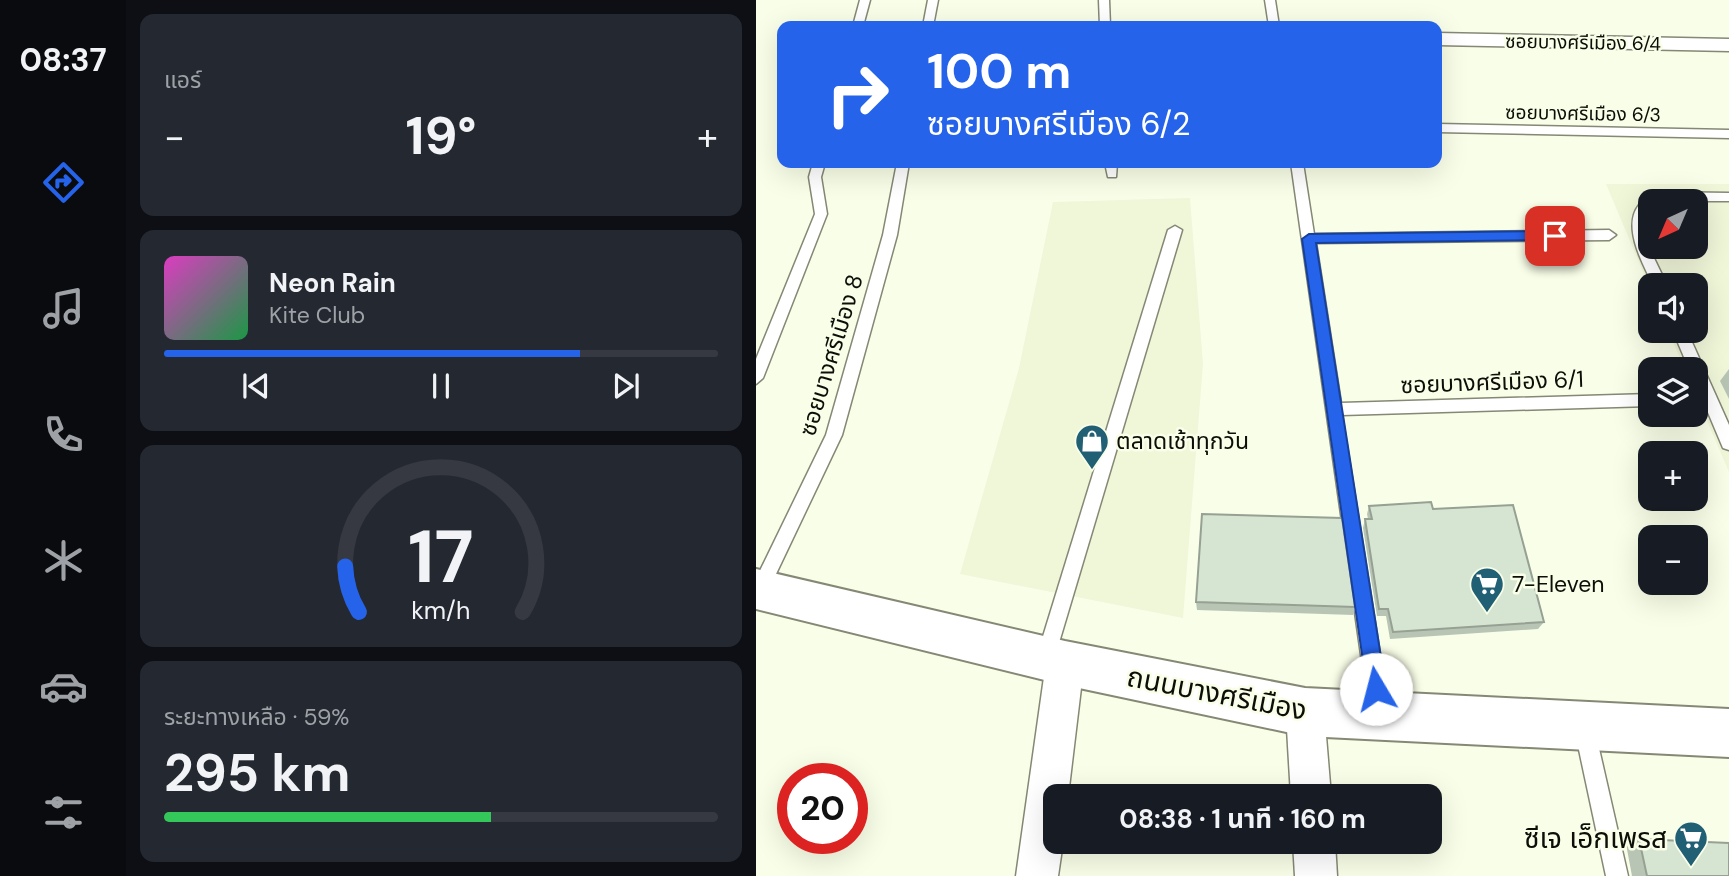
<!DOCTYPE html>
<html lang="th">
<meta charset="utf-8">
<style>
:root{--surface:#171b24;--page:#242831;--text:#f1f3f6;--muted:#9ea1a6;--line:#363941;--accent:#2563eb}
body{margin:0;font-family:"DM Sans","Noto Sans Thai",sans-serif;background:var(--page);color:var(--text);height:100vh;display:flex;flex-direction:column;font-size:26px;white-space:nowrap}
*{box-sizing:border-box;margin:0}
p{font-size:23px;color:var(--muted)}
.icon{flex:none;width:38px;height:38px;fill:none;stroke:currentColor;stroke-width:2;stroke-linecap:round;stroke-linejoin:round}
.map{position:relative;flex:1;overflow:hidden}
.side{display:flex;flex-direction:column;gap:14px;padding:14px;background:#0d0f14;width:630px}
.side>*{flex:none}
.banner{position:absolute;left:21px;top:21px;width:665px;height:147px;border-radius:14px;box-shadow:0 7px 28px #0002;background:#2563eb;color:#fff;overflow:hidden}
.needle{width:46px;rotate:224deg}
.controls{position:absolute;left:882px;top:189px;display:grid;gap:14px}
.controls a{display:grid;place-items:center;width:70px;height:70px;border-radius:14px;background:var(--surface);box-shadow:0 7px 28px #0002;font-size:35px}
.speed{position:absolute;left:21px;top:763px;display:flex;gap:14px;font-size:35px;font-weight:700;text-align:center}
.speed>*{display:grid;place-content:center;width:91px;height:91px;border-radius:50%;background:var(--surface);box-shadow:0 7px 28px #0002;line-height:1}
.speed .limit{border:10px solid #d22;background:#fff;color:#111}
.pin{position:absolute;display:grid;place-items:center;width:60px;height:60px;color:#fff;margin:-30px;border-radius:14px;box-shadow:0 4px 10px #0006}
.me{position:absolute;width:77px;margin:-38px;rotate:352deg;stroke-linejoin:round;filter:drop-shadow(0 0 5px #0008)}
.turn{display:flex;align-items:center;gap:24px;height:147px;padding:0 35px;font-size:32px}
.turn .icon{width:91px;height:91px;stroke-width:2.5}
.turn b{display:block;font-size:49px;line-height:60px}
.big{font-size:52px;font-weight:700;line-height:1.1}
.side .tile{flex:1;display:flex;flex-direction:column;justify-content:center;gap:10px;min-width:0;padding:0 24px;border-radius:14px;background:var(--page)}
.side .dial{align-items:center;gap:0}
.dial svg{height:182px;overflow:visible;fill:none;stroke:var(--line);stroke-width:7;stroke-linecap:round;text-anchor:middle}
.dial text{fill:var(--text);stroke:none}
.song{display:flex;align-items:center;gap:21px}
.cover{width:84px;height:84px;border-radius:10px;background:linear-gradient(135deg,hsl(310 70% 55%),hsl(140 70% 35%))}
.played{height:7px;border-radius:4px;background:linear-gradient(90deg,var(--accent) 75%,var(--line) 75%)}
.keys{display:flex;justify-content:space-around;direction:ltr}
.heat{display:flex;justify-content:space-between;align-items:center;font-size:38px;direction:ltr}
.charge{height:10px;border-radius:5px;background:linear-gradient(90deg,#34c759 59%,var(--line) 0)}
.trip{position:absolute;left:287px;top:784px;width:399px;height:70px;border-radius:14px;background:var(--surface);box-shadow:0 7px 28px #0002;font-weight:700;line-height:70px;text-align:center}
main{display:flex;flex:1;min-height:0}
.dock{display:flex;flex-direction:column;width:126px;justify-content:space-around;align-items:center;background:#090b0e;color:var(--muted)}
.dock .icon{width:49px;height:49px}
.dock .on{color:var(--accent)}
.dock b{font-size:32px;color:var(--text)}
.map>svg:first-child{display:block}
.built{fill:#f0f6d8;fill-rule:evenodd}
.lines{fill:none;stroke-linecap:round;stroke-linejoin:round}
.service-casing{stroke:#848874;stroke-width:3}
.minor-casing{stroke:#848874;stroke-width:3}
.tertiary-casing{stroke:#848874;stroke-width:4}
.service{fill:#fff;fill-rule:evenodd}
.minor{fill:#fff;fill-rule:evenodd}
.tertiary{fill:#fff;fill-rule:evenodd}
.wall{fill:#b8c5b5}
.building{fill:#d6e5d2;stroke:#96a093;stroke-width:2}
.route{fill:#2563eb;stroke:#184099;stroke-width:2}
.labels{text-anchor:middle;stroke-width:5;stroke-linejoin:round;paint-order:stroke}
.far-street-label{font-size:19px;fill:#0c0e07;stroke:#f9fee8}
.street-label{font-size:23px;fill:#0c0e07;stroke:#f9fee8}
.poi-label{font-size:23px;fill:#0c0e07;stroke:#f9fee8;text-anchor:start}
.near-street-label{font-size:28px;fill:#0c0e07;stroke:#f9fee8}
.near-poi-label{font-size:28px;fill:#0c0e07;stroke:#f9fee8;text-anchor:end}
</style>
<main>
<nav class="dock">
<b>08:37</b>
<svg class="icon on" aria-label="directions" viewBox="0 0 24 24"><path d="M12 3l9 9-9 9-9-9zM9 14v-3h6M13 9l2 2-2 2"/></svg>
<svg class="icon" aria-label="music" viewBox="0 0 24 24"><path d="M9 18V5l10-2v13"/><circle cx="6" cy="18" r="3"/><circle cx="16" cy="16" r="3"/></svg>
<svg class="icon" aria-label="phone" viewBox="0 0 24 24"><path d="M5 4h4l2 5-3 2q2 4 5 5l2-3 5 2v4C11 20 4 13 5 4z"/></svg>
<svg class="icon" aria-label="climate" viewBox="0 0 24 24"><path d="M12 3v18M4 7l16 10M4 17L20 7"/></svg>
<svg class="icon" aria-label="car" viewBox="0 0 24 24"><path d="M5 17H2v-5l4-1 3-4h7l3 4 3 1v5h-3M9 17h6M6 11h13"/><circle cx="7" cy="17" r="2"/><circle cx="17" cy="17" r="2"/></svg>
<svg class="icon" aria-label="filters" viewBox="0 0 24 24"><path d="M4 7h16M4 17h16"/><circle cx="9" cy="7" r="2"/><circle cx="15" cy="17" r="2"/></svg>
</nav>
<section class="side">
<div class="tile"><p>แอร์</p>
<div class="heat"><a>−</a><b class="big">19°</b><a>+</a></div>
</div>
<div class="tile">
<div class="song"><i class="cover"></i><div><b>Neon Rain</b><p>Kite Club</p></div></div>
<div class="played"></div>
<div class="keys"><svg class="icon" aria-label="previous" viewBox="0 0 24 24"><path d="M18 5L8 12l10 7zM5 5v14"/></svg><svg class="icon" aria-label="pause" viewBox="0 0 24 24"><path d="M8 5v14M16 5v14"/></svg><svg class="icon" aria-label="next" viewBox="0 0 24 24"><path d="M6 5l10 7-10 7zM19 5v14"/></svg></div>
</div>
<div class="tile dial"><svg viewBox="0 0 100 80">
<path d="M14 69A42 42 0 1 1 86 69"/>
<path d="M14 69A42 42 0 0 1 8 49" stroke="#2563eb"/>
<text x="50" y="56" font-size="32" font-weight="700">17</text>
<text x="50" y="72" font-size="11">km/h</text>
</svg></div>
<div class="tile"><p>ระยะทางเหลือ · 59%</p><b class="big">295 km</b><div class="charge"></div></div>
</section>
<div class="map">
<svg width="973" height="876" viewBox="0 0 973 876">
<rect width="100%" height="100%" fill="#f9fee8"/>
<g class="built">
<path d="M850 184H973V472L940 395V369H929L912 331H940V285H894V288ZM894 201H940V247H894Z"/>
<polygon points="434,198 447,364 427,618 204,574 263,368 297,202"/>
</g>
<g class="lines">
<g class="service-casing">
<g id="service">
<polygon points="104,0 114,0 107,26 97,26"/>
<polygon points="172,0 182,0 177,26 167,26"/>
<polygon points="343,0 353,0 354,26 344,26"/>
<polygon points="509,0 519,0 523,26 513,26"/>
<polygon points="681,124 973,130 973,138 681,132"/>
<polygon points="57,163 69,163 65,177 71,214 7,378 0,384 0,359 59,214 53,177"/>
<polygon points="141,163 153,163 141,235 86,435 10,595 4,597 0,596 0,579 70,435 127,235"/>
<polygon points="349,163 361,163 360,177 352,177"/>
<polygon points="535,163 547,163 558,234 853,230 860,235 853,240 560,243 585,403 894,394 894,406 586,415 633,711 630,718 623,721 616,718 613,711"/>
<path d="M903 192 973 193V201H894L889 232 896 254 911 285H897C883 256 856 208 903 192Z"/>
<polygon points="419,226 426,230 299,656 297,662 290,665 283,662 281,656 412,230"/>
<polygon points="917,331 931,331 973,425 973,450 967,448 940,384 940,369 933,369"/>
<polygon points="829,721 836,724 839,731 872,876 850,876 819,731 822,724"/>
</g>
</g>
<g class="minor-casing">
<g id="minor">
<polygon points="681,33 973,39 973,51 681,45"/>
<polygon points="309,645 322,650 328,663 312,796 299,796 299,842 307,842 302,876 260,876 290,663 296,650"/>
<polygon points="549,693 563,698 568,712 575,796 535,796 530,712 535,698"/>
<polygon points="537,842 579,842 581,876 539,876"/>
</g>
</g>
<g class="tertiary-casing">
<polygon id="tertiary" points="0,569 309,641 549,688 973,709 973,757 549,736 309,685 0,609"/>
</g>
<use href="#service" class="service"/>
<use href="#minor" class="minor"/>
<use href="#tertiary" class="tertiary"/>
</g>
<g class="wall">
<polygon points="973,369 973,399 964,381"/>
<polygon points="613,506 677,509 788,622 782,629 634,639 630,616 621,616 607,528 609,519 612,519 611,514"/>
<polygon points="440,602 599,607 597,615 441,610"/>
<polygon points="883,839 973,876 876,876 870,844"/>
</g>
<g class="building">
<polygon points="675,502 677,509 757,505 788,622 637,632 632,609 623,609 609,519 616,519 613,506"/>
<polygon points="446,514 586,518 599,607 440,602"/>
<polygon points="883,839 973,843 973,876 891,876"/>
</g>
<polygon class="route" points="799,231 805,236 799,240 560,243 630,689 627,696 620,699 614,696 611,689 546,239 553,234"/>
<defs>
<g id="shop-pin" transform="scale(1.75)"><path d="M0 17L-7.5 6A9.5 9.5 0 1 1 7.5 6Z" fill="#215f75" stroke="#f9fee8"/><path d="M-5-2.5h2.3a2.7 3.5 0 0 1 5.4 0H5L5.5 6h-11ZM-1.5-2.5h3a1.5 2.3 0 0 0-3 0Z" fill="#fff"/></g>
<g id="supermarket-pin" transform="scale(1.75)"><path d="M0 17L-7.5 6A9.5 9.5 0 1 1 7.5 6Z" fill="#215f75" stroke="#f9fee8"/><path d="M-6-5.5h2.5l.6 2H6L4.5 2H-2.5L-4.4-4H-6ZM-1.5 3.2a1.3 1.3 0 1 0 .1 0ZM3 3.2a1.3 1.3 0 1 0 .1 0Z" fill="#fff"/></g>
</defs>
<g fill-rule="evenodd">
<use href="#shop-pin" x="336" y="441"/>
<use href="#supermarket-pin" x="731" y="584"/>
<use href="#supermarket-pin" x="935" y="838"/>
</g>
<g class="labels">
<g class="far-street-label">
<text transform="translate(827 42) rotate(1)" y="7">ซอยบางศรีเมือง 6/4</text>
<text transform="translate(827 113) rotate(1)" y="7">ซอยบางศรีเมือง 6/3</text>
</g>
<g class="street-label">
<text transform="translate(75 355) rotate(-73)" y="8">ซอยบางศรีเมือง 8</text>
<text transform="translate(736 382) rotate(-2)" y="8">ซอยบางศรีเมือง 6/1</text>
</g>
<g class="poi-label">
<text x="360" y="449">ตลาดเช้าทุกวัน</text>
<text x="756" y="592">7-Eleven</text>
</g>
<g class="near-street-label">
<text transform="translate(461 693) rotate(11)" y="10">ถนนบางศรีเมือง</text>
</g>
<g class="near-poi-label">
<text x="911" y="848">ซีเจ เอ็กเพรส</text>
</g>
</g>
</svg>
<div class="controls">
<a><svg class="needle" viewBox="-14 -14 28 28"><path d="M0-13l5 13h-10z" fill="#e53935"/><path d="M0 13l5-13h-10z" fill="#9ea1a6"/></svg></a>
<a><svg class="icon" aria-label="sound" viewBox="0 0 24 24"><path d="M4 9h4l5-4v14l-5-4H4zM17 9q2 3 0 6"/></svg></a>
<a><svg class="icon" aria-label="layers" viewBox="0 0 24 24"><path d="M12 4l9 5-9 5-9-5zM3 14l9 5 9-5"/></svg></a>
<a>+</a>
<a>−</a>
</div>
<div class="speed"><div class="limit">20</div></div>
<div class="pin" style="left:799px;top:236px;background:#d93025"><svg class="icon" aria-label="arrive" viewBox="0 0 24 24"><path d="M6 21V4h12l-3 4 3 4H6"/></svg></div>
<svg class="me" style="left:620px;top:689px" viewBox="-20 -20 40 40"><circle r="19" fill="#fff"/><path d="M0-13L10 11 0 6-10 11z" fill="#2563eb"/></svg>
<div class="trip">08:38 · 1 นาที · 160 m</div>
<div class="banner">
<div class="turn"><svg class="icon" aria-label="right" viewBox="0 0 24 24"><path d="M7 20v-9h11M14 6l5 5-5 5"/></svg><div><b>100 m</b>ซอยบางศรีเมือง 6/2</div></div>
</div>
</div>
</main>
